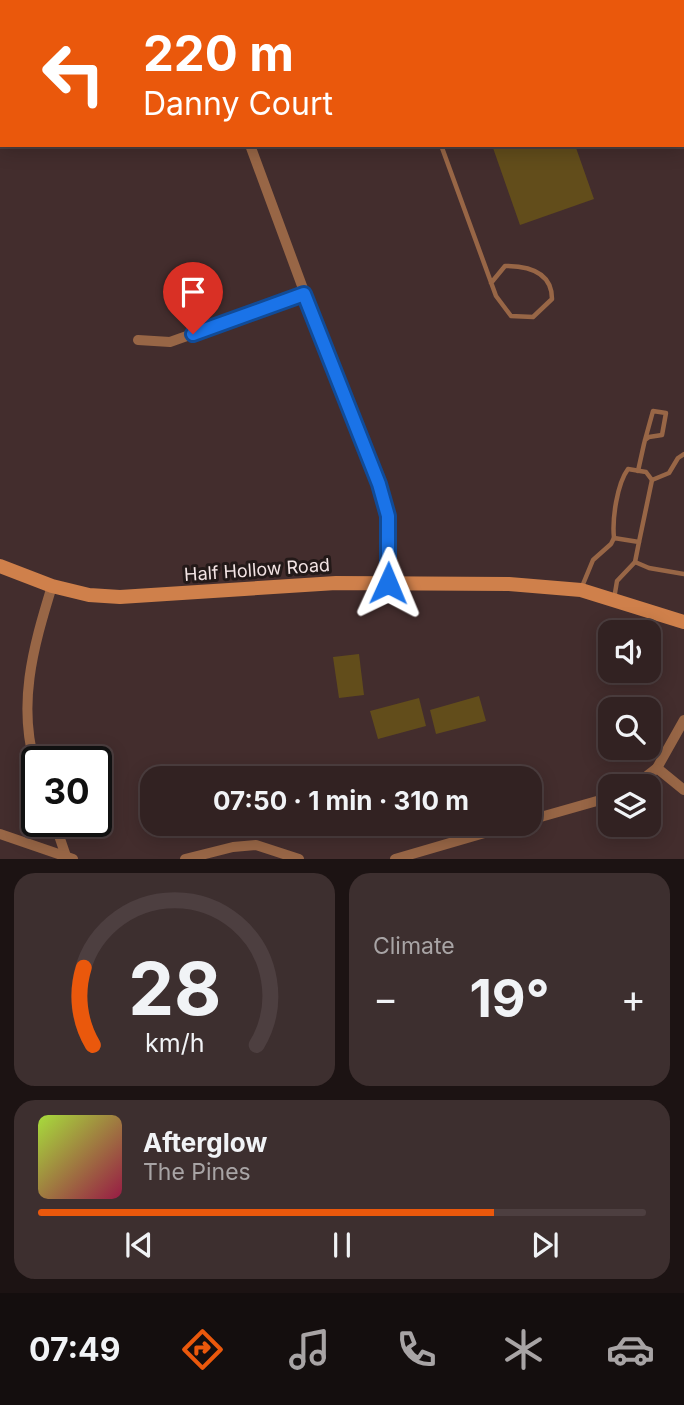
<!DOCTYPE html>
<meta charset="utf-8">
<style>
:root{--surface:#322222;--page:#3d2f2f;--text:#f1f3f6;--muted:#a8a4a5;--line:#4d3f40;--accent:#ea580c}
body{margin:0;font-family:Inter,sans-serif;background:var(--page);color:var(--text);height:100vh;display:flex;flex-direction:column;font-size:26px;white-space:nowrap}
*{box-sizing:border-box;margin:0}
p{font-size:23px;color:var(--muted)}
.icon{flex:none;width:38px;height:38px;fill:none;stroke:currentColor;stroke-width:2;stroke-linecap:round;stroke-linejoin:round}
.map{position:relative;height:859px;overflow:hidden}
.drawer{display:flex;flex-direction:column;gap:14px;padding:14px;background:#1c1313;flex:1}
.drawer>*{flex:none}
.hud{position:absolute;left:0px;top:0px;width:684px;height:147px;box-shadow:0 4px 18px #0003,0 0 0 2px var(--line);background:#ea580c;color:#fff;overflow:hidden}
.fabs{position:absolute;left:598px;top:620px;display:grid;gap:14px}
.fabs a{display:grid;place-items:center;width:63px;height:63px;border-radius:14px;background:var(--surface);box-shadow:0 4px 18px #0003,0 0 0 2px var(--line);font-size:35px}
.speed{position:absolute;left:21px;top:746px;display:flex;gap:14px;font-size:35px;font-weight:700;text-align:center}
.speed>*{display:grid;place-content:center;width:91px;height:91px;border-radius:50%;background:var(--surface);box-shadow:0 4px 18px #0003,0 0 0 2px var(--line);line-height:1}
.speed .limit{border:4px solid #111;border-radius:10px;background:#fff;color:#111}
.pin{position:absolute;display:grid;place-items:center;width:60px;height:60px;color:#fff;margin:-72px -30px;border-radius:50% 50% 50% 0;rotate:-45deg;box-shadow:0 0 7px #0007}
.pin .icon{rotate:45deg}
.me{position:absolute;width:77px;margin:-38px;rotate:1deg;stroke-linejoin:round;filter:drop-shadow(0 0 5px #0008)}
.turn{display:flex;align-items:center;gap:24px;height:147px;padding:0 28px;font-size:32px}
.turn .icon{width:91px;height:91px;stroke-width:2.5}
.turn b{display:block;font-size:49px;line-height:60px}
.big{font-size:52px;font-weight:700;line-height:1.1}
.drawer .widget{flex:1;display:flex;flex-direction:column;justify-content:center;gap:10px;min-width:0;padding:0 24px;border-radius:21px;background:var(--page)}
.drawer .dial{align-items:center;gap:0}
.dial svg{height:182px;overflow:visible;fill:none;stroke:var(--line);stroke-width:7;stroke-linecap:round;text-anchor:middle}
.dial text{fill:var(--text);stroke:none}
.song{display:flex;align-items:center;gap:21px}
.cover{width:84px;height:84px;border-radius:10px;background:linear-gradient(135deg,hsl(80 70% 55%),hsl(340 70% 35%))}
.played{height:7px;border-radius:4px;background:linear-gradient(90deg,var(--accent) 75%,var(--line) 75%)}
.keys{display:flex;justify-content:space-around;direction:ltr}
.heat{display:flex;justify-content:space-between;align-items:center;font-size:38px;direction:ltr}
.drawer .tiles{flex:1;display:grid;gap:14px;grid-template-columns:1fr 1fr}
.widget:last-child{grid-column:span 2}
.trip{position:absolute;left:140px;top:766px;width:402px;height:70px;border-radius:21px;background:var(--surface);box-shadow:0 4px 18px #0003,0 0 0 2px var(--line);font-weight:700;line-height:70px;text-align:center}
.dock{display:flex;height:112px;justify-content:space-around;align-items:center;background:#140e0e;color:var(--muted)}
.dock .icon{width:49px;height:49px}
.dock .active{color:var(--accent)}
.dock b{font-size:32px;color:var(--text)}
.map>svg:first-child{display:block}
.green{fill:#624d1b}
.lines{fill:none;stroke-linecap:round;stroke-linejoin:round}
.lane{stroke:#986646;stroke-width:4.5}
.street{stroke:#986646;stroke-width:10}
.secondary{stroke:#cf804b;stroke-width:14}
.route-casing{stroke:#114b97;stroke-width:18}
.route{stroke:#1a73e8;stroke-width:12}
.labels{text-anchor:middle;stroke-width:6;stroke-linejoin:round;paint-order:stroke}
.street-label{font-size:18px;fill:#f3e4e4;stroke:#231918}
</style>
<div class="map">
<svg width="684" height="859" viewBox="0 0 684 859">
<rect width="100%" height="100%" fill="#432d2d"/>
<g class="green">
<polygon points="492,145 575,145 594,199 520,225"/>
<polygon points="359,654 364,695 339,698 333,657"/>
<polygon points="479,696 486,721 436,734 430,710"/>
<polygon points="419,698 426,726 378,739 370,711"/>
</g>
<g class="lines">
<g class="lane">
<polyline points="388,0 389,2"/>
<path d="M441 145 496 296 511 316 533 317 552 299C552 272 529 266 505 266L491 283"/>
<polyline points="638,471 644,444 645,440 653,411 666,413 662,435 649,437 645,440"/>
<polyline points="652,480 669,473 678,458 684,454"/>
<path d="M614 538C612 519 617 484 628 469L646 472 652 480 639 542"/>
<polyline points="635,562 649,568 684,574"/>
<polyline points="581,589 593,560 611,544 614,538 639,542 635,562 617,581 614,599"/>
</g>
<g class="street">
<polyline points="195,0 196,2"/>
<polyline points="31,2 33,0"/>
<polyline points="0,45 2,43"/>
<polyline points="250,145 305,294 379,484 389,516 388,583"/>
<polyline points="138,340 170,342 305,294"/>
<polyline points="657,768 684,790"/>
<path d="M37 771C16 707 33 648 52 586"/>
<polyline points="634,786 657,768 684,720"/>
<polyline points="530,820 611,797"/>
<polyline points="54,821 67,859"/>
<polyline points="0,834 73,859"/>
<polyline points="185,859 233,847 256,845 299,859"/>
<polyline points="395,859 515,824"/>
</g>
<polyline class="secondary" points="0,566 52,586 89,595 120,597 336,583 509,584 581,590 684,622"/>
</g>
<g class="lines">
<g class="route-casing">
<polyline id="route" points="193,334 304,294 379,484 388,516 388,583"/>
</g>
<use href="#route" class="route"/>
</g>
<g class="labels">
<g class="street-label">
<text transform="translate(257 570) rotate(-4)" y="6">Half Hollow Road</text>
</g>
</g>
</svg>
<div class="fabs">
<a><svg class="icon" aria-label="sound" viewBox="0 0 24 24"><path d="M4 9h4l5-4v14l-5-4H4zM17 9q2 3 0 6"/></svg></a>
<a><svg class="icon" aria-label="search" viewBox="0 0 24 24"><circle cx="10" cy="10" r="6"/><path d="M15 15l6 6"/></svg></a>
<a><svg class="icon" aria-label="layers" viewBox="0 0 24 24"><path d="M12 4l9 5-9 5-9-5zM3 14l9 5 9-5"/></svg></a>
</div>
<div class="speed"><div class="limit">30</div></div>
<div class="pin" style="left:193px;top:334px;background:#d93025"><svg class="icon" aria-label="arrive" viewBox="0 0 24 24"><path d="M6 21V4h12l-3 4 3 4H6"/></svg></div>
<svg class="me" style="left:388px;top:583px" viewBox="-20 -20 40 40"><path d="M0-17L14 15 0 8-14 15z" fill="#1a73e8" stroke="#fff" stroke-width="4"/></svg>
<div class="trip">07:50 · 1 min · 310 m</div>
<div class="hud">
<div class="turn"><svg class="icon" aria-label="left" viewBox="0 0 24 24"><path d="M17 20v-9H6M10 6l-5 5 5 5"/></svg><div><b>220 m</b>Danny Court</div></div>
</div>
</div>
<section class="drawer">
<div class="tiles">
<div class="widget dial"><svg viewBox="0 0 100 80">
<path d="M14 69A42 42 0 1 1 86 69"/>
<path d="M14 69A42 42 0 0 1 10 35" stroke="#ea580c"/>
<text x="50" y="56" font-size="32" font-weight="700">28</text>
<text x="50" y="72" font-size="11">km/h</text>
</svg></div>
<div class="widget"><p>Climate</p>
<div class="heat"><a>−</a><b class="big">19°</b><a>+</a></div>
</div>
<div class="widget">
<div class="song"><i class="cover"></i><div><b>Afterglow</b><p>The Pines</p></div></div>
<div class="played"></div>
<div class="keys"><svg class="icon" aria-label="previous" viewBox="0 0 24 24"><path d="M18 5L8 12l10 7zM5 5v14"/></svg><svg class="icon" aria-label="pause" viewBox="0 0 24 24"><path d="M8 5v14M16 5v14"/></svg><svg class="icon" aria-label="next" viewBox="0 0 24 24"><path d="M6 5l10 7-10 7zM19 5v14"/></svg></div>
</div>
</div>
</section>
<nav class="dock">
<b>07:49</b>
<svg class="icon active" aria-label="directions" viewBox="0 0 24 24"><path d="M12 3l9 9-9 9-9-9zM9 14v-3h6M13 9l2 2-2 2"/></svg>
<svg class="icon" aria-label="music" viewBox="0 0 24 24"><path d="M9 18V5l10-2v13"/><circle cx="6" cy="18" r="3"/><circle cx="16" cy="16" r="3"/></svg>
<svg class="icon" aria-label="phone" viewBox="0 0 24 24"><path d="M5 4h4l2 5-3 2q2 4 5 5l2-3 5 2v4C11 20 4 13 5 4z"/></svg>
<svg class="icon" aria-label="climate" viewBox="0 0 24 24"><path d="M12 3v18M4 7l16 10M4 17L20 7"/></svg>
<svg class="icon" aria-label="car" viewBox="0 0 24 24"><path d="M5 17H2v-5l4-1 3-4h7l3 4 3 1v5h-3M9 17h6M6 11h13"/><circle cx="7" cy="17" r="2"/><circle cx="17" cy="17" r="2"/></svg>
</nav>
